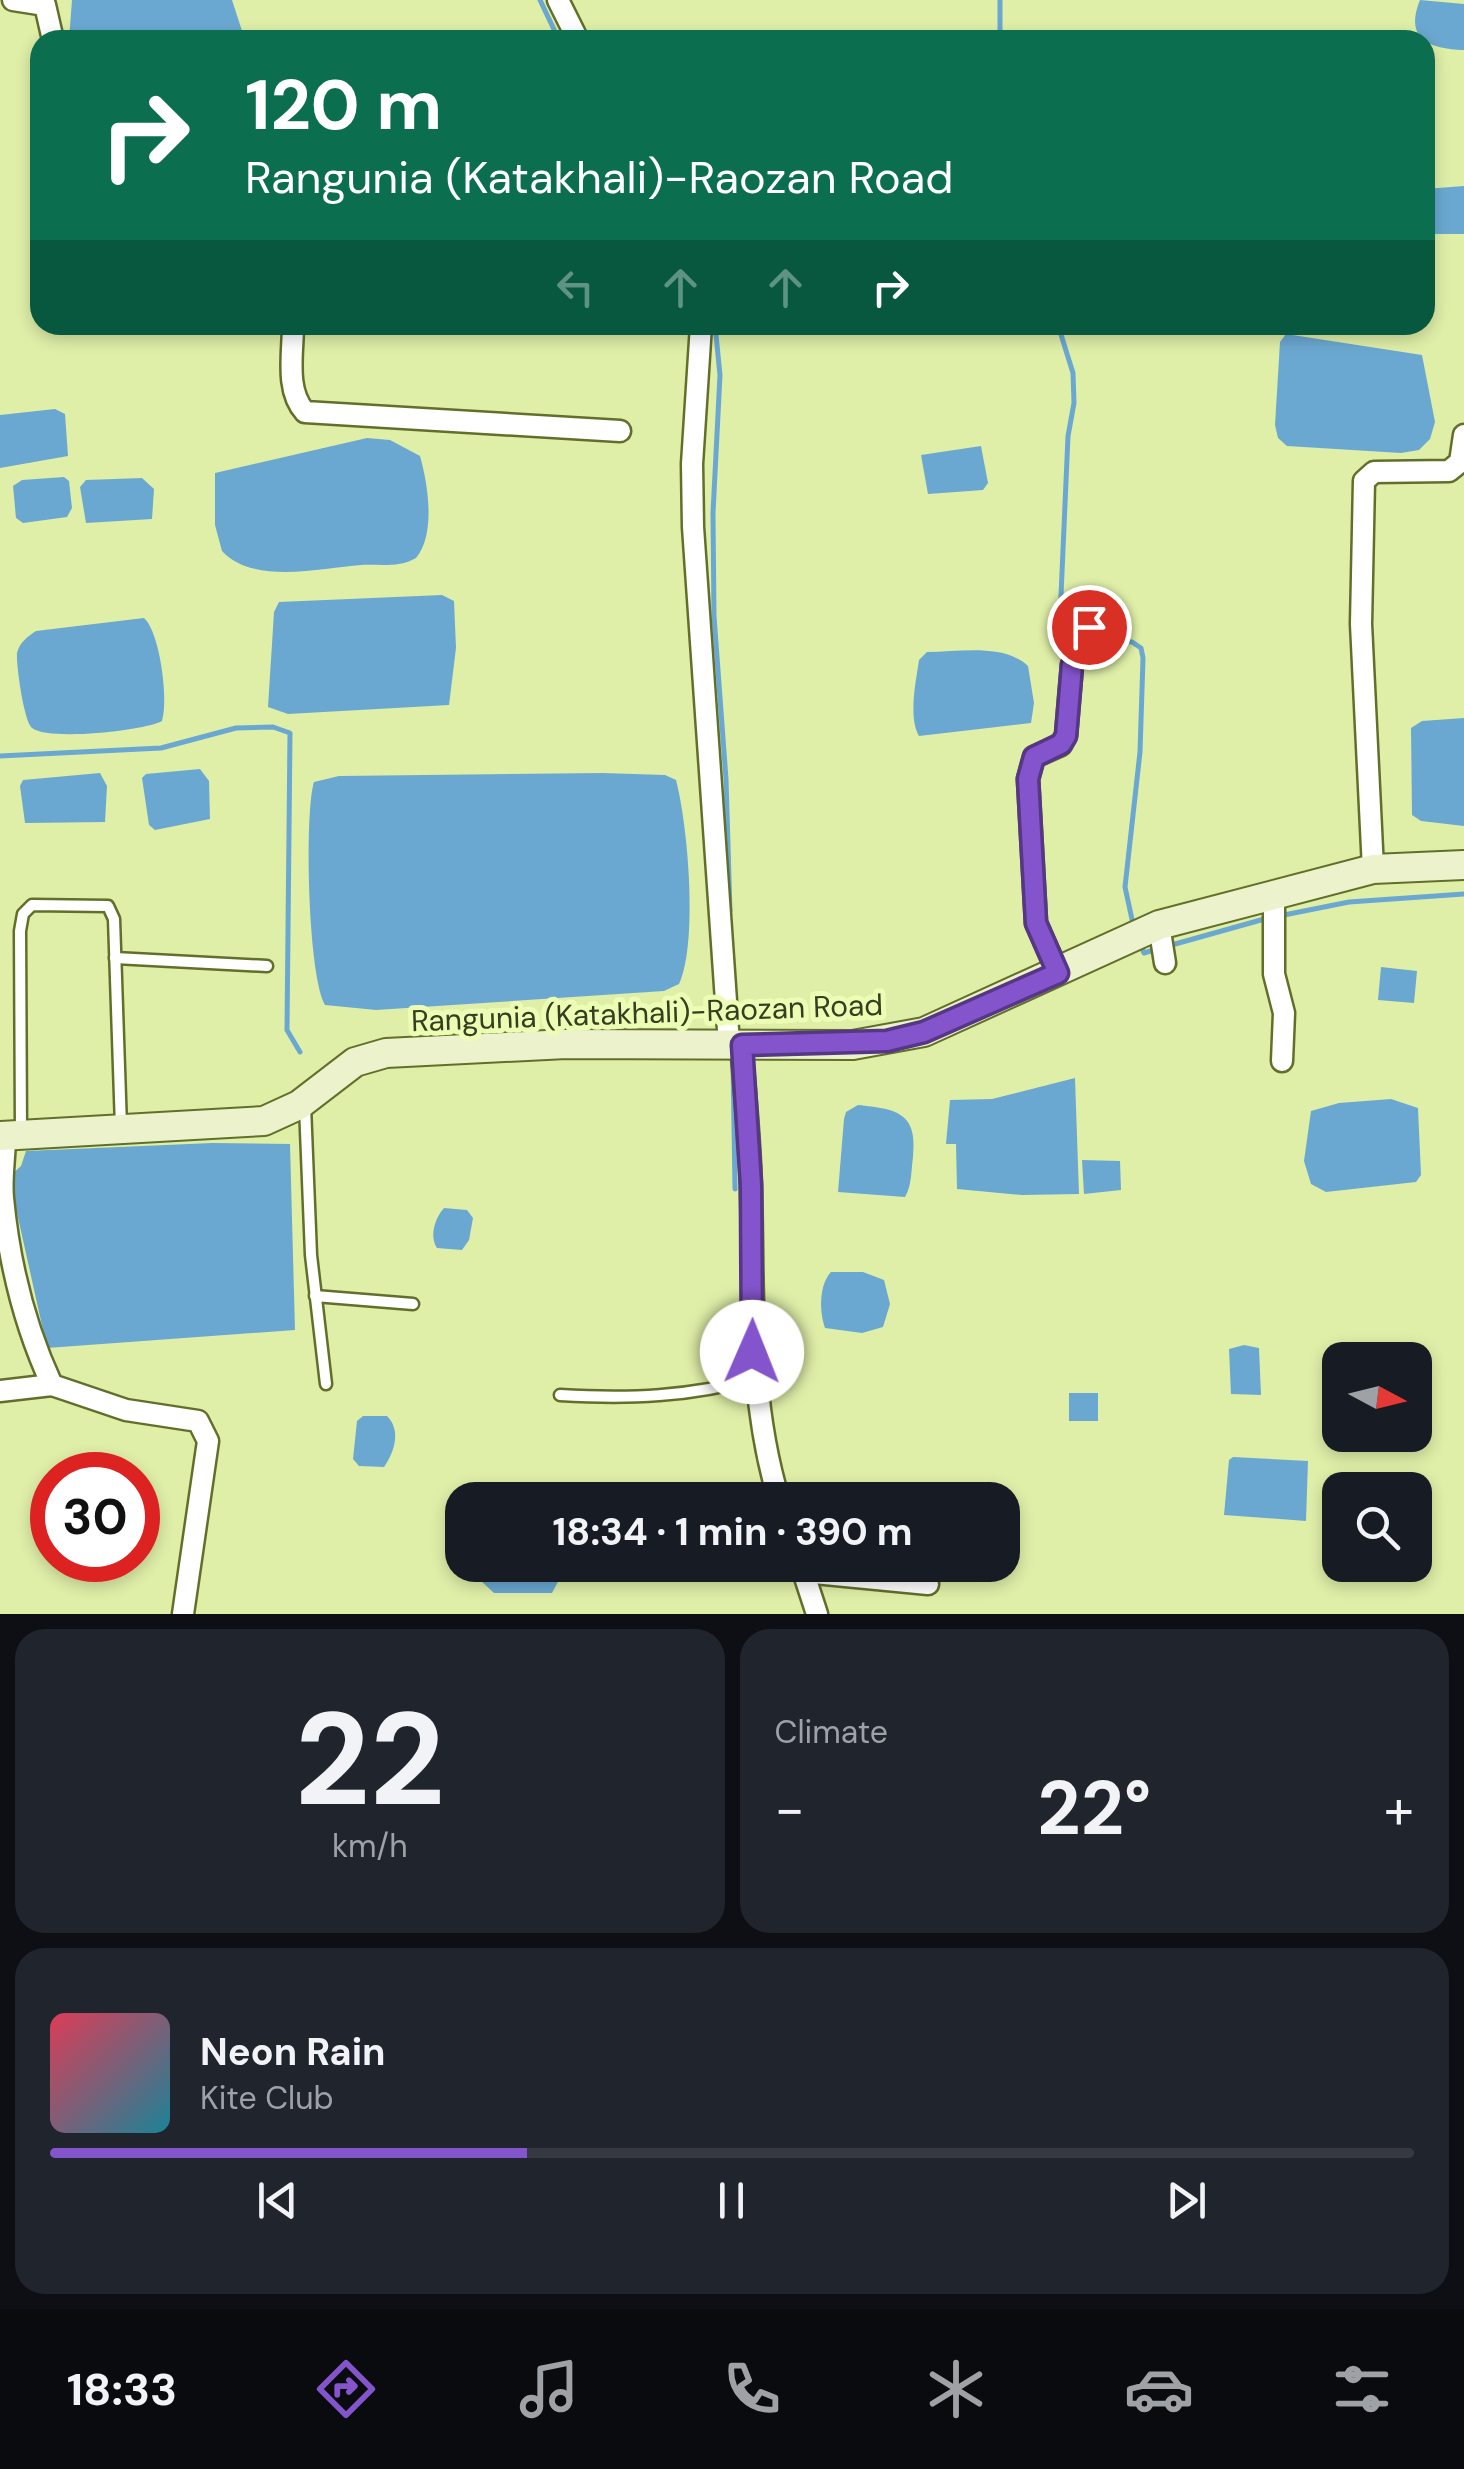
<!DOCTYPE html>
<meta charset="utf-8">
<style>
:root{--surface:#171b24;--page:#20242c;--text:#f1f3f6;--muted:#9ea1a6;--line:#363941;--accent:#8454cc}
body{margin:0;font-family:"DM Sans",sans-serif;background:var(--page);color:var(--text);height:100vh;display:flex;flex-direction:column;font-size:38px;white-space:nowrap}
*{box-sizing:border-box;margin:0}
p{font-size:32px;color:var(--muted)}
.icon{flex:none;width:55px;height:55px;fill:none;stroke:currentColor;stroke-width:2;stroke-linecap:round;stroke-linejoin:round}
.map{position:relative;height:1614px;overflow:hidden}
.sheet{display:flex;flex-direction:column;gap:15px;padding:15px;background:#0d0f14;flex:1}
.sheet>*{flex:none}
.hud{position:absolute;left:30px;top:30px;width:1405px;height:305px;border-radius:30px;box-shadow:0 5px 15px #0003;background:#0b6e4f;color:#fff;overflow:hidden}
.needle{width:65px;rotate:97deg}
.buttons{position:absolute;left:1322px;top:1342px;display:grid;gap:20px}
.buttons a{display:grid;place-items:center;width:110px;height:110px;border-radius:20px;background:var(--surface);box-shadow:0 5px 15px #0003;font-size:50px}
.speed{position:absolute;left:30px;top:1452px;display:flex;gap:20px;font-size:50px;font-weight:700;text-align:center}
.speed>*{display:grid;place-content:center;width:130px;height:130px;border-radius:50%;background:var(--surface);box-shadow:0 5px 15px #0003;line-height:1}
.speed .limit{border:15px solid #d22;background:#fff;color:#111}
.pin{position:absolute;display:grid;place-items:center;width:85px;height:85px;color:#fff;margin:-42px;border:5px solid #fff;border-radius:50%;box-shadow:0 2px 10px #0007}
.me{position:absolute;width:110px;margin:-55px;rotate:1deg;stroke-linejoin:round;filter:drop-shadow(0 0 8px #0008)}
.turn{display:flex;align-items:center;gap:35px;height:210px;padding:0 50px;font-size:45px}
.turn .icon{width:130px;height:130px;stroke-width:2.5}
.turn b{display:block;font-size:70px;line-height:85px}
.lanes{display:flex;align-items:center;height:95px;padding:0 50px;background:#0003;justify-content:center;gap:50px;direction:ltr}
.lanes .off{opacity:.35}
.big{font-size:75px;font-weight:700;line-height:1.1}
.sheet .card{flex:1;display:flex;flex-direction:column;justify-content:center;gap:15px;min-width:0;padding:0 35px;border-radius:30px;background:var(--page)}
.sheet .dial{align-items:center;gap:0}
.dial b{font-size:130px;line-height:1}
.song{display:flex;align-items:center;gap:30px}
.cover{width:120px;height:120px;border-radius:15px;background:linear-gradient(135deg,hsl(350 70% 55%),hsl(190 70% 35%))}
.played{height:10px;border-radius:5px;background:linear-gradient(90deg,var(--accent) 35%,var(--line) 35%)}
.keys{display:flex;justify-content:space-around;direction:ltr}
.heat{display:flex;justify-content:space-between;align-items:center;font-size:55px;direction:ltr}
.sheet .tiles{flex:1;display:grid;gap:15px;grid-template-columns:1fr 1fr}
.card:last-child{grid-column:span 2}
.trip{position:absolute;left:445px;top:1482px;width:575px;height:100px;border-radius:30px;background:var(--surface);box-shadow:0 5px 15px #0003;font-weight:700;line-height:100px;text-align:center}
.dock{display:flex;height:160px;justify-content:space-around;align-items:center;background:#090b0e;color:var(--muted)}
.dock .icon{width:70px;height:70px}
.dock .on{color:var(--accent)}
.dock b{font-size:45px;color:var(--text)}
.map>svg:first-child{display:block}
.water{fill:#6ba8d1}
.lines{fill:none;stroke-linecap:round;stroke-linejoin:round}
.stream{stroke:#6ba8d1;stroke-width:5}
.lane-casing{stroke:#626f2a;stroke-width:15}
.street-casing{stroke:#626f2a;stroke-width:25}
.secondary-casing{stroke:#626f2a;stroke-width:32}
.lane{stroke:#fff;stroke-width:10}
.street{stroke:#fff;stroke-width:20}
.secondary{stroke:#ecf3cc;stroke-width:28}
.route-casing{stroke:#563785;stroke-width:25}
.route{stroke:#8454cc;stroke-width:18}
.labels{text-anchor:middle;stroke-width:10;stroke-linejoin:round;paint-order:stroke}
.street-label{font-size:30px;fill:#363d20;stroke:#ecfdb4}
</style>
<div class="map">
<svg width="1464" height="1614" viewBox="0 0 1464 1614">
<rect width="100%" height="100%" fill="#dfefa8"/>
<g class="water">
<polygon points="72,0 232,0 245,40 69,40"/>
<path d="M1420 0 1464 4V50C1429 49 1404 39 1420 0Z"/>
<polygon points="1464,186 1464,234 1427,234 1425,189"/>
<polygon points="1286,334 1422,355 1435,422 1430,439 1419,450 1401,453 1287,446 1278,438 1275,425 1280,342"/>
<polygon points="55,409 65,414 68,456 0,468 0,415"/>
<path d="M367 438 390 440 420 456C428 484 436 534 416 558 399 568 380 564 361 565 322 568 253 585 222 551L215 525V473Z"/>
<polygon points="981,446 988,483 983,490 928,494 921,455"/>
<polygon points="64,477 69,481 72,508 67,517 23,523 16,518 13,486 22,480"/>
<polygon points="142,478 154,489 152,519 86,523 80,487 86,480"/>
<polygon points="442,595 454,601 456,648 449,705 288,714 268,707 274,612 279,602"/>
<path d="M144 618C160 632 169 701 162 721 144 731 48 741 32 728 24 722 16 665 17 653 19 643 28 636 36 631Z"/>
<path d="M927 652C960 652 1003 643 1028 666L1034 703 1031 723 919 736C908 717 916 681 919 660Z"/>
<polygon points="1464,718 1464,826 1421,821 1412,815 1411,728 1422,721"/>
<polygon points="200,769 209,781 210,819 155,830 149,825 142,778 146,774"/>
<polygon points="100,773 107,786 105,822 25,823 20,786 23,780"/>
<path d="M603 773 665 775 676 780C688 826 698 942 679 984L664 991 376 1010 325 1005C308 978 304 814 314 782L339 776Z"/>
<polygon points="1381,967 1417,971 1414,1003 1378,1000"/>
<polygon points="1075,1078 1079,1194 1022,1195 957,1189 956,1144 946,1144 950,1100 992,1099"/>
<polygon points="1391,1099 1418,1108 1421,1175 1416,1182 1326,1192 1311,1184 1304,1161 1311,1111 1339,1103"/>
<path d="M858 1105C896 1109 918 1112 913 1157 911 1171 912 1185 905 1197L838 1192 844 1119 846 1112Z"/>
<polygon points="212,1143 290,1144 295,1330 47,1348 9,1177 21,1166 26,1151"/>
<polygon points="1082,1160 1120,1161 1121,1190 1084,1194"/>
<path d="M444 1208 467 1210 473 1218 469 1240 462 1250 437 1248C429 1236 435 1218 444 1208Z"/>
<path d="M831 1272H863L884 1280 890 1304 883 1327 862 1333 825 1328C819 1311 819 1285 831 1272Z"/>
<polygon points="1244,1345 1259,1348 1261,1395 1231,1394 1229,1349"/>
<rect x="1069" y="1393" width="29" height="28"/>
<path d="M363 1416H387C401 1430 395 1451 384 1467L359 1466 353 1459 357 1421Z"/>
<polygon points="1233,1457 1308,1461 1306,1521 1224,1515 1229,1460"/>
<polygon points="480,1565 558,1565 561,1576 552,1593 494,1593 481,1581"/>
</g>
<g class="lines">
<g class="stream">
<polyline points="540,0 559,40"/>
<polyline points="1000,0 1000,40"/>
<polyline points="715,325 720,375 713,513 714,616 726,779 730,911"/>
<polyline points="1058,325 1073,373 1074,403 1068,436 1060,618 1061,631 1076,639"/>
<polyline points="1092,640 1132,642 1141,648 1143,658 1140,752 1125,887 1133,924"/>
<polyline points="0,756 161,748 236,728 273,727 290,733 287,1030 300,1052"/>
<polyline points="1279,916 1349,902 1464,894"/>
<polyline points="1140,944 1144,953 1157,949"/>
<polyline points="1168,946 1268,918"/>
<polyline points="733,1062 735,1189"/>
</g>
<g class="lane-casing">
<g id="lane">
<polyline points="115,958 267,966"/>
<polyline points="305,1106 311,1255 326,1384"/>
<polyline points="21,1131 20,931 23,914 32,905 108,906 114,919 121,1127"/>
<polyline points="315,1296 413,1304"/>
<path d="M560 1395C628 1399 691 1397 756 1378"/>
</g>
</g>
<g class="street-casing">
<g id="street">
<polyline points="13,0 45,5 53,40"/>
<polyline points="558,0 578,40"/>
<path d="M293 325C293 353 285 390 305 412L620 431"/>
<polyline points="701,325 692,464 693,527 729,1044"/>
<polyline points="1373,869 1361,624 1364,481 1374,472 1449,471 1460,462 1464,435"/>
<polyline points="1274,894 1274,974 1284,1013 1282,1061"/>
<polyline points="1159,925 1165,963"/>
<polyline points="1058,973 1036,923 1028,779 1034,757 1061,745 1066,735 1072,665 1089,627"/>
<path d="M741 1045C745 1093 750 1141 751 1190 754 1295 748 1398 779 1500"/>
<path d="M5 1136C5 1156 1 1178 3 1198 9 1261 25 1327 52 1385L126 1410 198 1421 208 1441 183 1614"/>
<polyline points="0,1391 52,1385"/>
<polyline points="801,1565 817,1614"/>
<polyline points="804,1572 928,1584"/>
</g>
</g>
<g class="secondary-casing">
<polyline id="secondary" points="0,1136 264,1121 299,1105 355,1062 386,1053 566,1044 853,1045 924,1032 1159,925 1373,869 1464,865"/>
</g>
<use href="#lane" class="lane"/>
<use href="#street" class="street"/>
<use href="#secondary" class="secondary"/>
</g>
<g class="lines">
<g class="route-casing">
<polyline id="route" points="752,1352 751,1185 742,1045 887,1041 924,1032 1058,973 1036,923 1028,779 1034,757 1061,744 1066,736 1072,665 1089,627"/>
</g>
<use href="#route" class="route"/>
</g>
<g class="labels">
<g class="street-label">
<text transform="translate(647 1013) rotate(-2)" y="10">Rangunia (Katakhali)-Raozan Road</text>
</g>
</g>
</svg>
<div class="buttons">
<a><svg class="needle" viewBox="-14 -14 28 28"><path d="M0-13l5 13h-10z" fill="#e53935"/><path d="M0 13l5-13h-10z" fill="#9ea1a6"/></svg></a>
<a><svg class="icon" aria-label="search" viewBox="0 0 24 24"><circle cx="10" cy="10" r="6"/><path d="M15 15l6 6"/></svg></a>
</div>
<div class="speed"><div class="limit">30</div></div>
<div class="pin" style="left:1089px;top:627px;background:#d93025"><svg class="icon" aria-label="arrive" viewBox="0 0 24 24"><path d="M6 21V4h12l-3 4 3 4H6"/></svg></div>
<svg class="me" style="left:752px;top:1352px" viewBox="-20 -20 40 40"><circle r="19" fill="#fff"/><path d="M0-13L10 11 0 6-10 11z" fill="#8454cc"/></svg>
<div class="trip">18:34 · 1 min · 390 m</div>
<div class="hud">
<div class="turn"><svg class="icon" aria-label="right" viewBox="0 0 24 24"><path d="M7 20v-9h11M14 6l5 5-5 5"/></svg><div><b>120 m</b>Rangunia (Katakhali)-Raozan Road</div></div>
<div class="lanes"><svg class="icon off" aria-label="left" viewBox="0 0 24 24"><path d="M17 20v-9H6M10 6l-5 5 5 5"/></svg><svg class="icon off" aria-label="ahead" viewBox="0 0 24 24"><path d="M12 20V5M6 11l6-6 6 6"/></svg><svg class="icon off" aria-label="ahead" viewBox="0 0 24 24"><path d="M12 20V5M6 11l6-6 6 6"/></svg><svg class="icon" aria-label="right" viewBox="0 0 24 24"><path d="M7 20v-9h11M14 6l5 5-5 5"/></svg></div>
</div>
</div>
<section class="sheet">
<div class="tiles">
<div class="card dial"><b>22</b><p>km/h</p></div>
<div class="card"><p>Climate</p>
<div class="heat"><a>−</a><b class="big">22°</b><a>+</a></div>
</div>
<div class="card">
<div class="song"><i class="cover"></i><div><b>Neon Rain</b><p>Kite Club</p></div></div>
<div class="played"></div>
<div class="keys"><svg class="icon" aria-label="previous" viewBox="0 0 24 24"><path d="M18 5L8 12l10 7zM5 5v14"/></svg><svg class="icon" aria-label="pause" viewBox="0 0 24 24"><path d="M8 5v14M16 5v14"/></svg><svg class="icon" aria-label="next" viewBox="0 0 24 24"><path d="M6 5l10 7-10 7zM19 5v14"/></svg></div>
</div>
</div>
</section>
<nav class="dock">
<b>18:33</b>
<svg class="icon on" aria-label="directions" viewBox="0 0 24 24"><path d="M12 3l9 9-9 9-9-9zM9 14v-3h6M13 9l2 2-2 2"/></svg>
<svg class="icon" aria-label="music" viewBox="0 0 24 24"><path d="M9 18V5l10-2v13"/><circle cx="6" cy="18" r="3"/><circle cx="16" cy="16" r="3"/></svg>
<svg class="icon" aria-label="phone" viewBox="0 0 24 24"><path d="M5 4h4l2 5-3 2q2 4 5 5l2-3 5 2v4C11 20 4 13 5 4z"/></svg>
<svg class="icon" aria-label="climate" viewBox="0 0 24 24"><path d="M12 3v18M4 7l16 10M4 17L20 7"/></svg>
<svg class="icon" aria-label="car" viewBox="0 0 24 24"><path d="M5 17H2v-5l4-1 3-4h7l3 4 3 1v5h-3M9 17h6M6 11h13"/><circle cx="7" cy="17" r="2"/><circle cx="17" cy="17" r="2"/></svg>
<svg class="icon" aria-label="filters" viewBox="0 0 24 24"><path d="M4 7h16M4 17h16"/><circle cx="9" cy="7" r="2"/><circle cx="15" cy="17" r="2"/></svg>
</nav>
